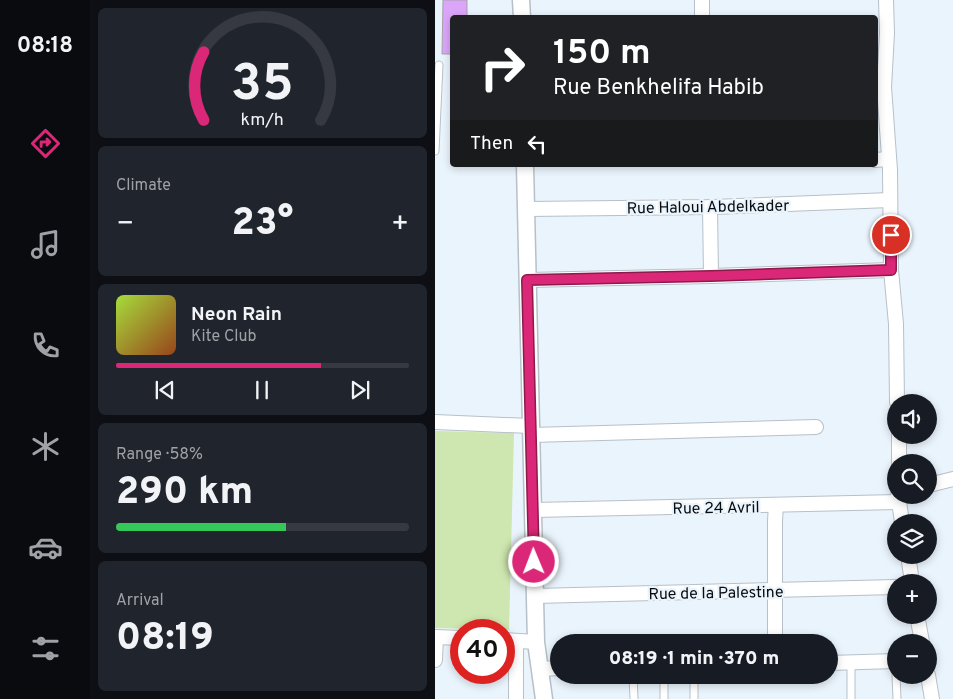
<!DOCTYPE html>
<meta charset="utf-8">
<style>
:root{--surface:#171b24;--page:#20242c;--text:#f1f3f6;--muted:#9ea1a6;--line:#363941;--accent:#db2777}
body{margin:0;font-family:Overpass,sans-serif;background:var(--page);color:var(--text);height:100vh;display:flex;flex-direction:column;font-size:19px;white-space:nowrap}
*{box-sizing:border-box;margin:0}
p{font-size:16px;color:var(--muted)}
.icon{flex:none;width:28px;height:28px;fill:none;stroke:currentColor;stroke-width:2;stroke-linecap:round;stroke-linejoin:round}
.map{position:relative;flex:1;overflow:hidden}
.sheet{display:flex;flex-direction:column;gap:8px;padding:8px;background:#0d0f14;width:345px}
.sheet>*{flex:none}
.top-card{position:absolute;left:15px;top:15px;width:428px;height:152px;border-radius:5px;box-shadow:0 2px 8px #0003;background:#202124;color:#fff;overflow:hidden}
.tools{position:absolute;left:452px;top:394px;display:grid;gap:10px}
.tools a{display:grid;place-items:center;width:50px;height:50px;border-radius:50%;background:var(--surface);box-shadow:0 2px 8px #0003;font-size:25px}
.speed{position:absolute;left:15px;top:619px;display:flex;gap:10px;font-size:25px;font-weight:700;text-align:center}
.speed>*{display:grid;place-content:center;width:65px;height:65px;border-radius:50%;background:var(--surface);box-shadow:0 2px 8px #0003;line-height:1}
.speed .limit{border:8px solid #d22;background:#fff;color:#111}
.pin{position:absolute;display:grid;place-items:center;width:42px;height:42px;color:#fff;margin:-21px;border:2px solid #fff;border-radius:50%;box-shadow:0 1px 5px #0007}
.me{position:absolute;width:55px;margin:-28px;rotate:359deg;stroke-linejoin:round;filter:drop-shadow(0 0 4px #0008)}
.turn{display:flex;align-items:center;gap:18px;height:105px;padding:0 20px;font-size:22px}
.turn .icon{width:65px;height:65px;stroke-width:2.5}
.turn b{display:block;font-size:35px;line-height:42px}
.then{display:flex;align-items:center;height:48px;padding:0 20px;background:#0003;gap:10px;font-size:19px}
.big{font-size:38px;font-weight:800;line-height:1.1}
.sheet .tile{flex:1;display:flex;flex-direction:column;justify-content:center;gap:8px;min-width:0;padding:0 18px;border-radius:8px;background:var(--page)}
.sheet .dial{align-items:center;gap:0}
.dial svg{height:130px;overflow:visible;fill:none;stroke:var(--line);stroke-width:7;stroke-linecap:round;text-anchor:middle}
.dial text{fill:var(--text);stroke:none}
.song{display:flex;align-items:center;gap:15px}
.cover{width:60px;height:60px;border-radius:8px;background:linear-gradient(135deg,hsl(80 70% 55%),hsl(20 70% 35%))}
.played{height:5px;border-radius:2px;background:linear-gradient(90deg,var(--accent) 70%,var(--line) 70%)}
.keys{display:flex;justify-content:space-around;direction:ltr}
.heat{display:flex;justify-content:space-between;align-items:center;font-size:28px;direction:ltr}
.charge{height:8px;border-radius:4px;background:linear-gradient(90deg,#34c759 58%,var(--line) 0)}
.trip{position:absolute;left:115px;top:634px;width:288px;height:50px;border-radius:25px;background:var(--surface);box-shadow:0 2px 8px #0003;font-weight:800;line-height:50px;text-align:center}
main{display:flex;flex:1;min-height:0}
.tabs{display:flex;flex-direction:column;width:90px;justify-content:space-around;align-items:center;background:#090b0e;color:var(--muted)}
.tabs .icon{width:35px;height:35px}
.tabs .on{color:var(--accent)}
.tabs b{font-size:22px;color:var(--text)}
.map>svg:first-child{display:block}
.green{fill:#cee6af}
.building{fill:#dba6f9;stroke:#a6a1aa}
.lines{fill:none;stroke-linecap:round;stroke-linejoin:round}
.service-casing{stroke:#b7c0c8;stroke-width:9}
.minor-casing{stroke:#b7c0c8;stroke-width:16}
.tertiary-casing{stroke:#b7c0c8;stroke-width:19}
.service{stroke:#fff;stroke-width:7}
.minor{stroke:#fff;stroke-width:14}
.tertiary{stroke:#fff;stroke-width:16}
.route-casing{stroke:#8e194d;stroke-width:12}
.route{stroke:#db2777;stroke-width:9}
.labels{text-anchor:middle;stroke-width:4.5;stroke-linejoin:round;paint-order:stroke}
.street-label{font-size:16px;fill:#0a0d10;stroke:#eaf4fc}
</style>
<main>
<nav class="tabs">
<b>08:18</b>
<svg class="icon on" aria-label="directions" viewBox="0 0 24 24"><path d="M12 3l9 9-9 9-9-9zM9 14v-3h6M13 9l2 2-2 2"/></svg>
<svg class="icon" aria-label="music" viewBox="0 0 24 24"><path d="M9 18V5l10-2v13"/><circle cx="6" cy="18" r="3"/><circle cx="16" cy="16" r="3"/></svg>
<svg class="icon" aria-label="phone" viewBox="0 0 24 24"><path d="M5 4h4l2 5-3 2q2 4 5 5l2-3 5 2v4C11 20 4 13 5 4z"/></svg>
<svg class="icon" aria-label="climate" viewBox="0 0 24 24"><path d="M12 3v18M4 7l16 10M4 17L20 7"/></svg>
<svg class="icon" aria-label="car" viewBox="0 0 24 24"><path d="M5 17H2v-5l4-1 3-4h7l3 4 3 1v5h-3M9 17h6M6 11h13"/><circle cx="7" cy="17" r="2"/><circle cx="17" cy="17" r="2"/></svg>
<svg class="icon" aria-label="filters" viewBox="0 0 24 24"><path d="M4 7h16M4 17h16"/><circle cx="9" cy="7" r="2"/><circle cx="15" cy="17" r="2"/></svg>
</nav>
<section class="sheet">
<div class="tile dial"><svg viewBox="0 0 100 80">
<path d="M14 69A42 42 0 1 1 86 69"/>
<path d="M14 69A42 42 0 0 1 14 27" stroke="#db2777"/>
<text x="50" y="56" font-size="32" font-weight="700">35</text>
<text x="50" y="72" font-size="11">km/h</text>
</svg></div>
<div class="tile"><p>Climate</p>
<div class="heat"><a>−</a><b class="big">23°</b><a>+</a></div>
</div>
<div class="tile">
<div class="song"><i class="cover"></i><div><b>Neon Rain</b><p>Kite Club</p></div></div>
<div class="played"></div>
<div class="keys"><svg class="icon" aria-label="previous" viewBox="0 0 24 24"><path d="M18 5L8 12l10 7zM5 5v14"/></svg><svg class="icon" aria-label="pause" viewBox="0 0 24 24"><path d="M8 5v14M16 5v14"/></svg><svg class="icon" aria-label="next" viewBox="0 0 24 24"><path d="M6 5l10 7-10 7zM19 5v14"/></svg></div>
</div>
<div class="tile"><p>Range · 58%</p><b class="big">290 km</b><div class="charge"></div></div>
<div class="tile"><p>Arrival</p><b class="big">08:19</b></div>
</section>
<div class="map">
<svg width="518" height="699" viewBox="0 0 518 699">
<rect width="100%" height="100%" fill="#eaf4fc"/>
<polygon class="green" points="0,431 79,433 74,630 0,628"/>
<polygon class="building" points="8,0 32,0 32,18 18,18 18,54 7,54"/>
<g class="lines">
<g class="service-casing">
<g id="service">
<polyline points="0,151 4,65"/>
<polyline points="416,662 416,699"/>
<polyline points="198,675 199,699"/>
<polyline points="229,675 229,699"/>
<polyline points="259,675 259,699"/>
<polyline points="461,675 462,699"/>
</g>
</g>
<g class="minor-casing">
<g id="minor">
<polyline points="267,0 267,18"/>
<polyline points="451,0 452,33 449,87 455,170 456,270 461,324 462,402"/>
<polyline points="440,160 453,159"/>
<polyline points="275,207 276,276"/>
<polyline points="91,209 278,207 455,200"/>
<polyline points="92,280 276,276 456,270"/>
<polyline points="0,422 95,426"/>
<polyline points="96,435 381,427"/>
<polyline points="464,435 464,462"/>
<polyline points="494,485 518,479"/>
<polyline points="463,495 467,522"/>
<polyline points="98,510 463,502"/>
<polyline points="473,555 477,582"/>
<polyline points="100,596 461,587"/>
<polyline points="482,615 487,642"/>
<polyline points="0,637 26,638"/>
<polyline points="69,640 101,642"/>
<polyline points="81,641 81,699"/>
<polyline points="340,642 340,521 341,505"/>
<polyline points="0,660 1,637"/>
<polyline points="394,663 461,661"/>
<polyline points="106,669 124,668"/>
<polyline points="493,675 497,699"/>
</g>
</g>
<g class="tertiary-casing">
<g id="tertiary">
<polyline points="86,0 87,18"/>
<polyline points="90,165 101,642 109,699"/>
</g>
</g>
<use href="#service" class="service"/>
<use href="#minor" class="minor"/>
<use href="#tertiary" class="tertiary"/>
</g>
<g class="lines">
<g class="route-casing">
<polyline id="route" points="99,562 92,280 276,276 456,270 456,235"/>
</g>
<use href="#route" class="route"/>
</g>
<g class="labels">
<g class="street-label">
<text transform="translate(273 206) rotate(-1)" y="6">Rue Haloui Abdelkader</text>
<text transform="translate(281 507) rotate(-1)" y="6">Rue 24 Avril</text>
<text transform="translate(281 592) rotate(-1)" y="6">Rue de la Palestine</text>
</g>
</g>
</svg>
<div class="tools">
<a><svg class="icon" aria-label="sound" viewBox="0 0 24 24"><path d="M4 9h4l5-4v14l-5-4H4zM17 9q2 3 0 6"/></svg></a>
<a><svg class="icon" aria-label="search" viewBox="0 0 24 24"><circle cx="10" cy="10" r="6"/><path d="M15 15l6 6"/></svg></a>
<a><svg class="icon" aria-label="layers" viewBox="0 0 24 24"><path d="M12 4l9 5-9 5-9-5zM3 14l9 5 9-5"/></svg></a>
<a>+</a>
<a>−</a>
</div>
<div class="speed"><div class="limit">40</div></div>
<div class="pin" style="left:456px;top:235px;background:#d93025"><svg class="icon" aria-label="arrive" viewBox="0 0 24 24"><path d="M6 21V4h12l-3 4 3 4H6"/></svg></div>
<svg class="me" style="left:99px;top:562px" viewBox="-20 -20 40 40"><circle r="17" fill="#db2777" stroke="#fff" stroke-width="3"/><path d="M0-11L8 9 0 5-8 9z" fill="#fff"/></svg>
<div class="trip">08:19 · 1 min · 370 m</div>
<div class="top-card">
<div class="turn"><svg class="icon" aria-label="right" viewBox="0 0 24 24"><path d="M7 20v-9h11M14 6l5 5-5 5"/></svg><div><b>150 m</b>Rue Benkhelifa Habib</div></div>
<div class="then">Then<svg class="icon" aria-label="left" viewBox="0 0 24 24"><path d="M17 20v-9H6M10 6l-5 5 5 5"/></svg></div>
</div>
</div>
</main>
